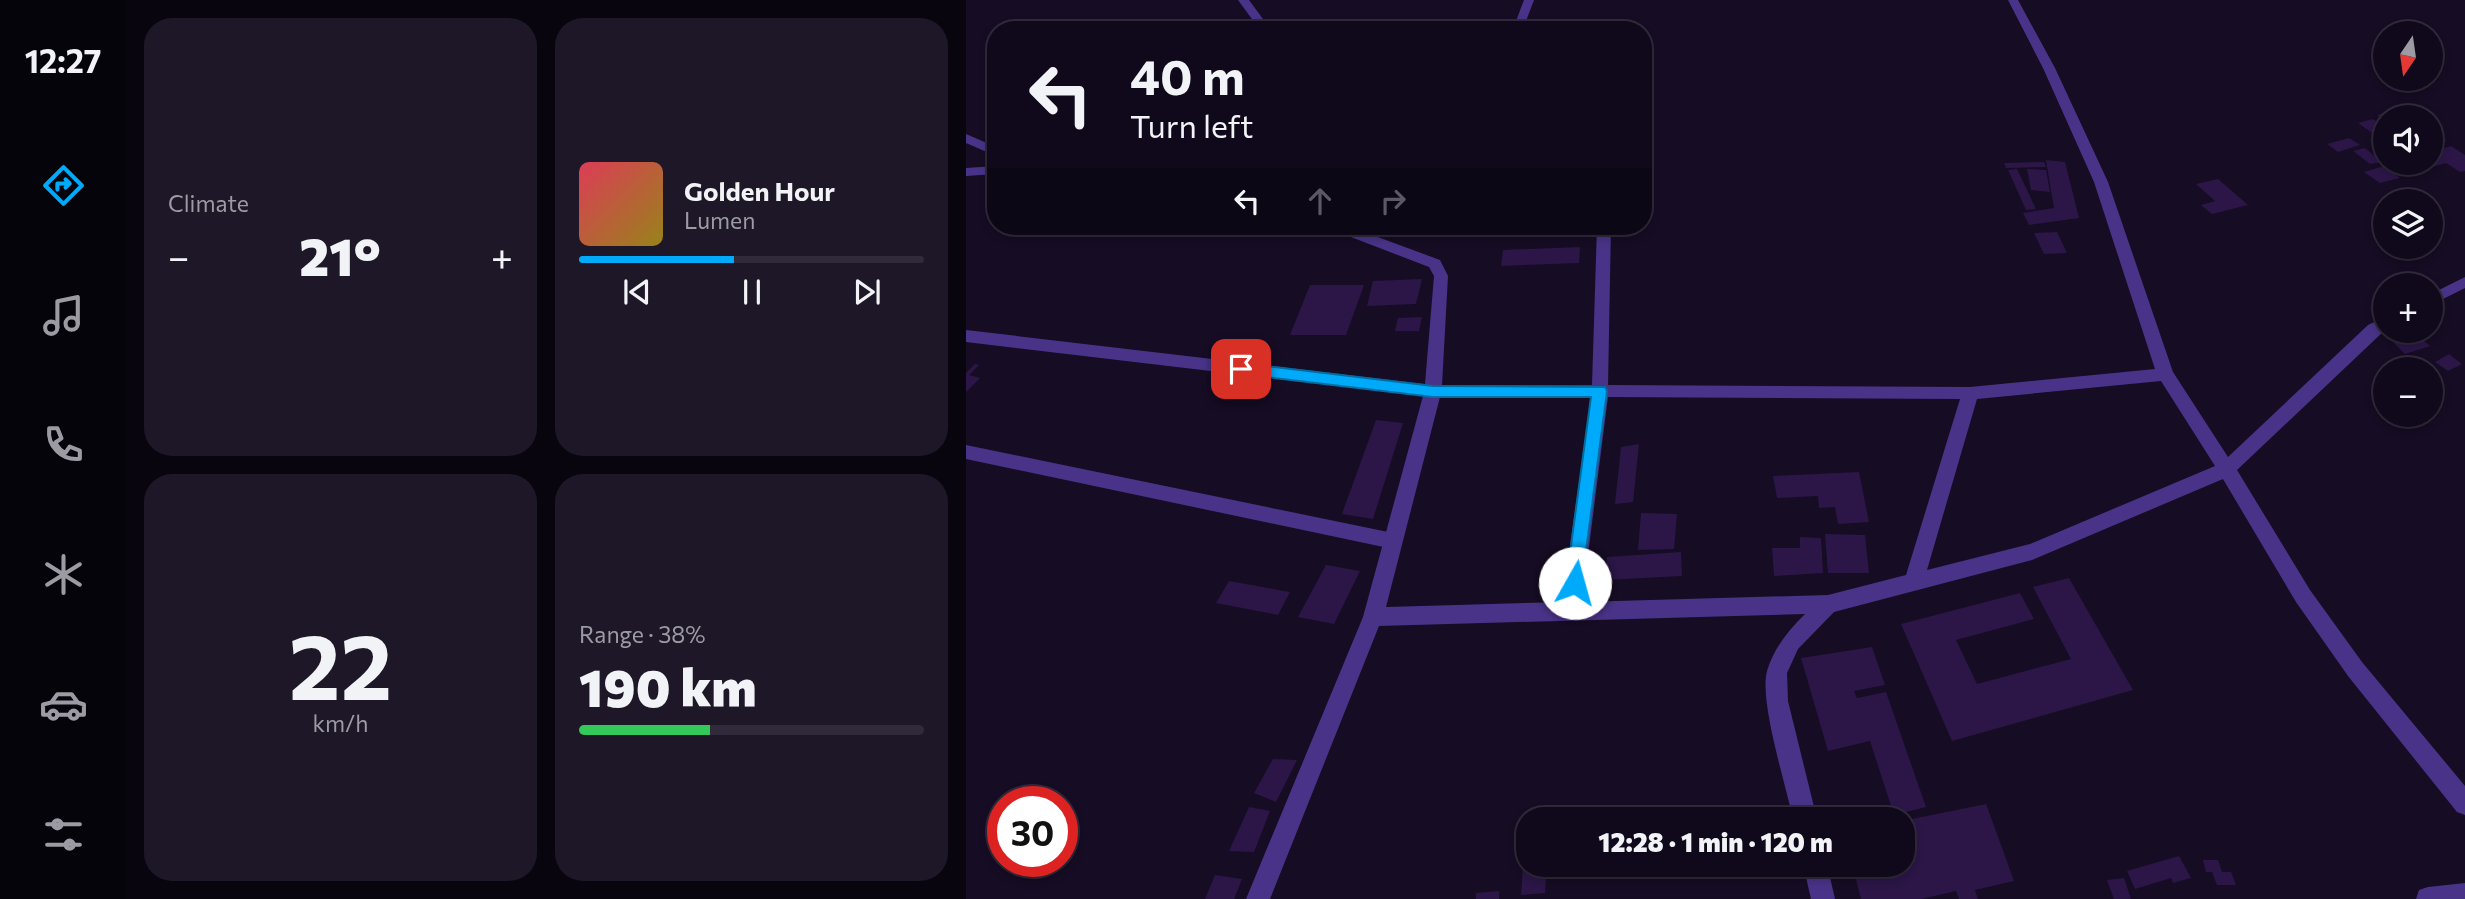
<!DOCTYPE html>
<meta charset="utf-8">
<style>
:root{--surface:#10091b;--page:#1e1728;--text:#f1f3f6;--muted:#9c9aa3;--line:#302a3a;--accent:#00aafa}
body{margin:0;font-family:Commissioner,sans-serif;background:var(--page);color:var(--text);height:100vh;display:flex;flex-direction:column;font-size:26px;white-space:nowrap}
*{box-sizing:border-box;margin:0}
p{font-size:23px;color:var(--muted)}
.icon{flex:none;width:38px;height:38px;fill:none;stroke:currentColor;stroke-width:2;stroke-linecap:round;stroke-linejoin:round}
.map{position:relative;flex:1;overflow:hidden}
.side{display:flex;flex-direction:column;gap:18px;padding:18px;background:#09050f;width:840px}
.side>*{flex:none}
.top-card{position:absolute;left:21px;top:21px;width:665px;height:214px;border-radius:28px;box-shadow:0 4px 10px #0003,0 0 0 2px var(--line);background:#10091b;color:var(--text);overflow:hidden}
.needle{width:46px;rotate:193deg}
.fabs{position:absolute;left:1407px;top:21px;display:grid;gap:14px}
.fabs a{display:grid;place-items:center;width:70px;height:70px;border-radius:50%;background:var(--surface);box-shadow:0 4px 10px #0003,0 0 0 2px var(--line);font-size:35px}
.speed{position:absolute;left:21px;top:786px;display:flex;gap:14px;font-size:35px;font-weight:700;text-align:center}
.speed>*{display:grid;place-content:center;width:91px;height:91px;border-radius:50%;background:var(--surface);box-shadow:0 4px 10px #0003,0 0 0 2px var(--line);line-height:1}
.speed .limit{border:10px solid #d22;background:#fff;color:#111}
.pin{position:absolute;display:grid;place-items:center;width:60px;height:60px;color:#fff;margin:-30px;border-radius:14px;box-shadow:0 4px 10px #0006}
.me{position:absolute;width:77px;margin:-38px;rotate:7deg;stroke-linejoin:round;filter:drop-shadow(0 0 5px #0008)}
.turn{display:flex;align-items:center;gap:24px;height:147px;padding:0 28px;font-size:32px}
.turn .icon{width:91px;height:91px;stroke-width:2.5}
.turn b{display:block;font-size:49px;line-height:60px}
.lanes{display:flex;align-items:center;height:66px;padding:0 28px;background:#0003;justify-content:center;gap:35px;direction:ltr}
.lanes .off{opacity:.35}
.big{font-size:52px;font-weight:800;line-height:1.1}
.side .tile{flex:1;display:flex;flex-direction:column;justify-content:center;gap:10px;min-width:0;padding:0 24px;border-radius:28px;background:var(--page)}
.side .dial{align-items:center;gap:0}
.dial b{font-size:91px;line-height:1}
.song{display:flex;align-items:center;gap:21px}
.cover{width:84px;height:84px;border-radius:10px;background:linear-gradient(135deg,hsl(350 70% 55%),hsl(50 70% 35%))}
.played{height:7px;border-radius:4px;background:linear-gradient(90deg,var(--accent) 45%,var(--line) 45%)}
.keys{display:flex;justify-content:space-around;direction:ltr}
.heat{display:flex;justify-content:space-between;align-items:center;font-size:38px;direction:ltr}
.charge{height:10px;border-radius:5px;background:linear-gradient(90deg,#34c759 38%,var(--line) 0)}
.side .tiles{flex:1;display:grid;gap:18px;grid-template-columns:repeat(2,1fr)}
.trip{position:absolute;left:550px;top:807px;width:399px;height:70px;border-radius:28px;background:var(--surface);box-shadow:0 4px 10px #0003,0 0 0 2px var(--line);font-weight:800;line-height:70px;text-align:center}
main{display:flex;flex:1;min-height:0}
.dock{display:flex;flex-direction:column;width:126px;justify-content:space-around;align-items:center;background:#06040b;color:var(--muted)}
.dock .icon{width:49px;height:49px}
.dock .on{color:var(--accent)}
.dock b{font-size:32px;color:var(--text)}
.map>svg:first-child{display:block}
.building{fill:#2b1647}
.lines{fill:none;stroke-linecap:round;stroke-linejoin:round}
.service{fill:#493388;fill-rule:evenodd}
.minor{fill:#493388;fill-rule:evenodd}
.tertiary{fill:#493388;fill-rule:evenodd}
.route{fill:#00aafa;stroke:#006ea2;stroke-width:2}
</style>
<main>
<nav class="dock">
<b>12:27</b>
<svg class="icon on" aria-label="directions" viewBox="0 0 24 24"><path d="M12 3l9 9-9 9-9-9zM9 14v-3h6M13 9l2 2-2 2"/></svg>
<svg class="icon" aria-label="music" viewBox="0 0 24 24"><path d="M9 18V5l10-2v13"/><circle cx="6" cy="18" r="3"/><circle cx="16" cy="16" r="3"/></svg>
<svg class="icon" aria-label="phone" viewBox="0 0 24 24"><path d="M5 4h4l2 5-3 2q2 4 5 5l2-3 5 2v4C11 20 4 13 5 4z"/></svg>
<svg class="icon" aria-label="climate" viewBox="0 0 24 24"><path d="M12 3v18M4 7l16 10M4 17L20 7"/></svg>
<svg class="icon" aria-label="car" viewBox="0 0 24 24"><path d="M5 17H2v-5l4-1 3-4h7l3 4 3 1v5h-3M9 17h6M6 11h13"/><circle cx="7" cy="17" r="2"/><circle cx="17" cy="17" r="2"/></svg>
<svg class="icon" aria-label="filters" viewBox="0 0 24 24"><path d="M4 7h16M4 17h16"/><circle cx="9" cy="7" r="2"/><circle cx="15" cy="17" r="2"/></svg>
</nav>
<section class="side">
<div class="tiles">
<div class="tile"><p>Climate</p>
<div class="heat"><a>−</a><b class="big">21°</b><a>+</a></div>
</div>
<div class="tile">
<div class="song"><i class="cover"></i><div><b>Golden Hour</b><p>Lumen</p></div></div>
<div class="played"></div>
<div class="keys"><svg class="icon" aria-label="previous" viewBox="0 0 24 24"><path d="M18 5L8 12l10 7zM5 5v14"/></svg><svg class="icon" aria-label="pause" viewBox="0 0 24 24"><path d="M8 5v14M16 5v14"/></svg><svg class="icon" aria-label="next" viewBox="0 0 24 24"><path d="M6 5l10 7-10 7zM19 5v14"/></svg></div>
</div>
<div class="tile dial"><b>22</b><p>km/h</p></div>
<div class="tile"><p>Range · 38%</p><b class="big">190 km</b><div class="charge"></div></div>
</div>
</section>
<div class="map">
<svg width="1499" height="899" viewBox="0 0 1499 899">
<rect width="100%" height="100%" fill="#160c24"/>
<g class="building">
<polygon points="1435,109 1446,117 1419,117 1419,121 1411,115"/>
<polygon points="1407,119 1419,127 1419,142 1392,123"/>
<polygon points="1465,130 1481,141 1465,145"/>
<polygon points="1383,138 1394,145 1372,152 1361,144"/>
<polygon points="1485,146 1499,155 1499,171 1494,172 1480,163 1459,169 1450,163 1465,163 1465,152"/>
<polygon points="1399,148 1416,162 1404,164 1387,151"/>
<polygon points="1080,160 1099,162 1113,218 1063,225 1057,213 1088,208"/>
<polygon points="1078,162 1080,167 1040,168 1038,163"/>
<polygon points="1418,166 1434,178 1414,183 1398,172"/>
<polygon points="1051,169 1070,209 1060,210 1042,170"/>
<polygon points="1061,169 1080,170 1084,192 1065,190"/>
<polygon points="1252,179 1282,205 1246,214 1235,205 1249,201 1230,184"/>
<polygon points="1091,232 1101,253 1078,254 1068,233"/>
<polygon points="614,247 613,263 535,266 537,250"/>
<polygon points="456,279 450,304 401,306 407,281"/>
<polygon points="344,285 398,285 380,335 324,335"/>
<polygon points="456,317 453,331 429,331 432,318"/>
<polygon points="1452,336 1464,346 1439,354 1428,343"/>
<polygon points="1483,354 1496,364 1482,371 1469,362"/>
<polygon points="9,364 13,365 3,375 14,378 0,392 0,373"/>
<polygon points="410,420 437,423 407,519 376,514"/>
<polygon points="673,444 667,502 649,504 655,447"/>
<polygon points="893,472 903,522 872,524 869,507 853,508 852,496 811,498 807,476"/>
<polygon points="675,513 711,514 708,549 672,550"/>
<polygon points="859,534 899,535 903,573 862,573"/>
<polygon points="834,537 855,538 857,573 808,576 806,548 834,548"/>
<polygon points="715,552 716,576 639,580 641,557"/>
<polygon points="360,565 394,571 368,624 332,617"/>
<polygon points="1103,578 1167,690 986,741 935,624 1054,593 1068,619 990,640 1011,684 1105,659 1067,587"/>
<polygon points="263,581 324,592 312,615 250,603"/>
<polygon points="906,647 919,685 888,691 891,698 920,692 960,807 928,815 904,741 862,751 835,658"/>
<polygon points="307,759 331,760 310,802 288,793"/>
<polygon points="1020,804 1048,881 1009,890 1012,899 993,899 990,891 955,899 895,899 886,864 936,864 936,821"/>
<polygon points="283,807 304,811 288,852 263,851"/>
<polygon points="1213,856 1225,878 1207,883 1205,878 1169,889 1161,871"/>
<polygon points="1237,860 1252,860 1256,872 1265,872 1270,885 1251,885 1246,872 1240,872"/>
<polygon points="743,864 763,864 763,874 743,875"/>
<rect x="768" y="864" width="41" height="9"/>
<polygon points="581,866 579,893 555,895 557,867"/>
<polygon points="249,875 276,879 268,899 239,899"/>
<polygon points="1158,878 1165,899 1148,899 1141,880"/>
<polygon points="533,891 533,899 510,899 510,893"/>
</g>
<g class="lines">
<polygon class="service" points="0,445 427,533 434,535 436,541 434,547 427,549 0,459"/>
<g class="minor">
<polygon points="272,0 283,0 305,30 294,30"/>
<polygon points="558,0 568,0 560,21 561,30 549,30 550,21"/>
<path d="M1042 0H1052L1089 68 1142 182 1207 372 1262 457 1402 325 1419 317V330L1271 470 1344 590 1396 662 1499 786V815L1491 812 1382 676 1330 602 1257 479 1066 560 868 612 832 649 821 673 822 701 851 819H827C820 785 793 702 801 671 808 648 822 631 839 614L413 626 304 899H280L397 617 457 396 0 342V330L459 384 468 276 463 267 364 229 362 226H382L474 260 482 276 476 385H626L631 226H645L642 385 1004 387 1189 369 1128 182 1077 68ZM1195 381 1249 466 1064 544 961 570 1011 399ZM474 397H625L596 602 420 607ZM642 397 994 399 940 575 862 595 616 602Z"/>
<polygon points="0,134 30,147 30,156 0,143"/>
<polygon points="30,166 30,174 0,176 0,168"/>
<polygon points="1499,277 1499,288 1465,305 1465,294"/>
<polygon points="837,864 861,864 869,899 845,899"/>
</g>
<polygon class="tertiary" points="1499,883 1499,899 1450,899 1453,890 1462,887"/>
</g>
<polygon class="route" points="275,363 467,386 639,387 641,391 615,589 609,591 603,589 600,583 625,397 467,397 275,374 267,369"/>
</svg>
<div class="fabs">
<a><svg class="needle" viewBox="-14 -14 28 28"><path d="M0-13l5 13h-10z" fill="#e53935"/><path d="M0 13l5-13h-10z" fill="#9c9aa3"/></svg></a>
<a><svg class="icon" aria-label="sound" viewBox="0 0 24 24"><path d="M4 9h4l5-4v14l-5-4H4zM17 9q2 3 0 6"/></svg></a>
<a><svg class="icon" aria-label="layers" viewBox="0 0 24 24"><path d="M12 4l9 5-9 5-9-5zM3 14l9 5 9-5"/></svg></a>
<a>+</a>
<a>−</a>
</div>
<div class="speed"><div class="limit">30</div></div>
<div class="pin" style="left:275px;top:369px;background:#d93025"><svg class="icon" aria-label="arrive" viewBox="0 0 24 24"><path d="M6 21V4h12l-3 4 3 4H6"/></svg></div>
<svg class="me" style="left:609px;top:583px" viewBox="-20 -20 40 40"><circle r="19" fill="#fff"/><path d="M0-13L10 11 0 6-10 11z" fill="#00aafa"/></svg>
<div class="trip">12:28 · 1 min · 120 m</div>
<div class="top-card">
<div class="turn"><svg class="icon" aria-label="left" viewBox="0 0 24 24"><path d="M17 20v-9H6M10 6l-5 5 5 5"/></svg><div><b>40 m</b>Turn left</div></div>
<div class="lanes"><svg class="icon" aria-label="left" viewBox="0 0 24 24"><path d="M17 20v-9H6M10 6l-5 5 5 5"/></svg><svg class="icon off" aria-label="ahead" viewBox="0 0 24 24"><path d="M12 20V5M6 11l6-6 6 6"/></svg><svg class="icon off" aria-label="right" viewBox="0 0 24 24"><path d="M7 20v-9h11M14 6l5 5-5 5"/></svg></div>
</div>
</div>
</main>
